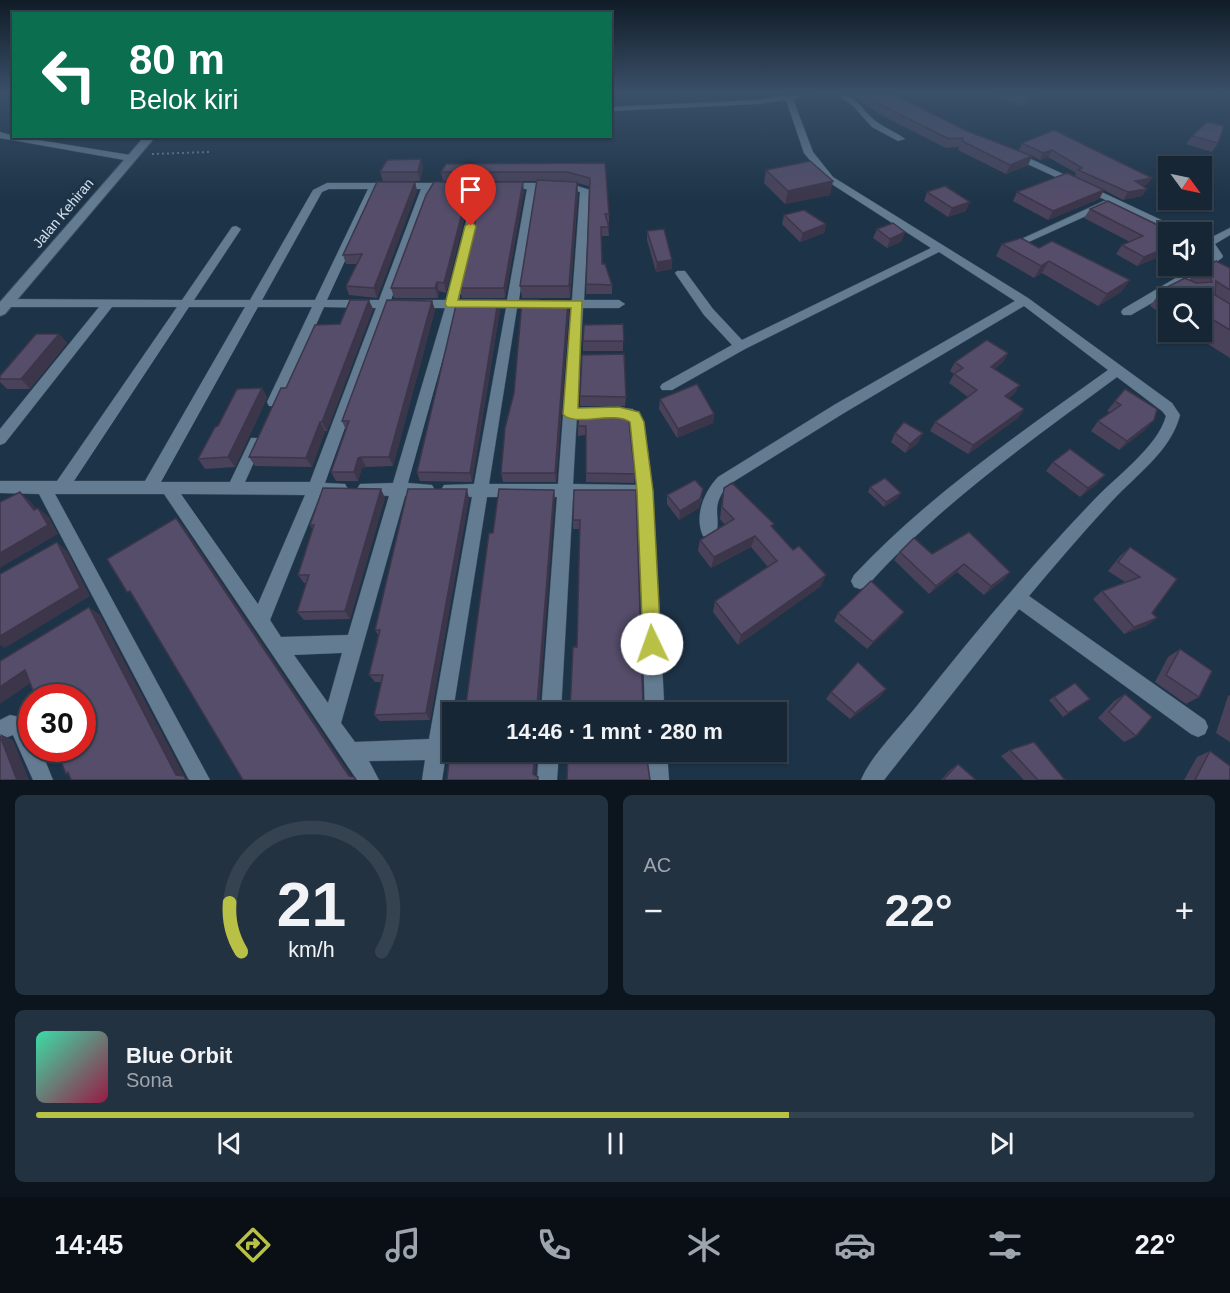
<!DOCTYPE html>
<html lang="id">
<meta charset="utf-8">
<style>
:root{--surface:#162635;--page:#233241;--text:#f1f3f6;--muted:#9ea5ad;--line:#354350;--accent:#b9c046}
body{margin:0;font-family:Helvetica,sans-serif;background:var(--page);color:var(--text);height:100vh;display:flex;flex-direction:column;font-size:22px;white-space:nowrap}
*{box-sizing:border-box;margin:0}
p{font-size:20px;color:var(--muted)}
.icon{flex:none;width:33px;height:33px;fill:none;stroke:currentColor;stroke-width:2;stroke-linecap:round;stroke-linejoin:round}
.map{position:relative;height:780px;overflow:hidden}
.drawer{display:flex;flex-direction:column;gap:15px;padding:15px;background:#0c151d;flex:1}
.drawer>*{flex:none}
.guide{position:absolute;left:12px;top:12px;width:600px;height:126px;border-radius:0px;box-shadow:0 2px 4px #0004,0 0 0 2px var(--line);background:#0b6e4f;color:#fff;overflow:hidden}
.needle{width:39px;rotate:123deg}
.controls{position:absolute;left:1158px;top:156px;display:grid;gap:12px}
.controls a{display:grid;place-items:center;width:54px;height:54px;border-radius:0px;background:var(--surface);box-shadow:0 2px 4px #0004,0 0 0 2px var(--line);font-size:30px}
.speed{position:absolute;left:18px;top:684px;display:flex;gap:12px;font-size:30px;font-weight:700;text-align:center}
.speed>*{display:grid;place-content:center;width:78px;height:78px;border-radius:50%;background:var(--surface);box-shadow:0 2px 4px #0004,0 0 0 2px var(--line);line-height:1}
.speed .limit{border:9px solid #d22;background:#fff;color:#111}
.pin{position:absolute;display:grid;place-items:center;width:51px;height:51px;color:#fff;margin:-62px -26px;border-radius:50% 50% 50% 0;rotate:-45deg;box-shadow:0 0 6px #0007}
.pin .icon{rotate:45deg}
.me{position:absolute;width:66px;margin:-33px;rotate:357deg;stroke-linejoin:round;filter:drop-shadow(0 0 4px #0008)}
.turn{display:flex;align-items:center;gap:21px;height:126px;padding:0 18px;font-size:27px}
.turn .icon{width:78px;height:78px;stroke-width:2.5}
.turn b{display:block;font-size:42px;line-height:51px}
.big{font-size:45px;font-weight:700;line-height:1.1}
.drawer .widget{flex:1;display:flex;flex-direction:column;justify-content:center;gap:9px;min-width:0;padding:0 21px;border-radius:9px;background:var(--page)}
.drawer .dial{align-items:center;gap:0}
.dial svg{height:156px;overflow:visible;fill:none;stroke:var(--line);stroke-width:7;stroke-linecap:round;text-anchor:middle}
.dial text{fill:var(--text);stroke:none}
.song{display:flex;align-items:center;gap:18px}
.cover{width:72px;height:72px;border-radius:9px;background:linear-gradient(135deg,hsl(160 70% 55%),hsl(340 70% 35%))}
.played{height:6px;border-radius:3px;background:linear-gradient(90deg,var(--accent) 65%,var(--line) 65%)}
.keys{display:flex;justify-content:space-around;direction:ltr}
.heat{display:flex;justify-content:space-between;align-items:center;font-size:33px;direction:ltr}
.drawer .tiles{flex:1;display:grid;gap:15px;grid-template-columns:1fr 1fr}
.widget:last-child{grid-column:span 2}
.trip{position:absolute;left:442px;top:702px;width:345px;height:60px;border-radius:0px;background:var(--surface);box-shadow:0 2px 4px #0004,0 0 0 2px var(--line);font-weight:700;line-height:60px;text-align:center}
.tabs{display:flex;height:96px;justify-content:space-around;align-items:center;background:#090f15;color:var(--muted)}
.tabs .icon{width:42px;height:42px}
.tabs .current{color:var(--accent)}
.tabs b{font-size:27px;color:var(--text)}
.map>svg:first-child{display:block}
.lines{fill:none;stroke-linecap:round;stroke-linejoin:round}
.minor-casing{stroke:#3b4e5e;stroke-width:1}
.tertiary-casing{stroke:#3b4e5e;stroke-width:2}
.path{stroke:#6f8192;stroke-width:2;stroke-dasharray:2 3;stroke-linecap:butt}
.minor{fill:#637c92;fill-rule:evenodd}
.tertiary{fill:#637c92;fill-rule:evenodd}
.wall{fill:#49425a}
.shaded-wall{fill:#3c364a}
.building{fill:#554d69;stroke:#3c364a;stroke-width:1.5}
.route{fill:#b9c046;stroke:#787d2e;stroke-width:1.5}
.labels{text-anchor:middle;stroke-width:6;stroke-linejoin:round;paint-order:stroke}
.far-street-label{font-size:14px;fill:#d4e1ee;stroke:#1d3347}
</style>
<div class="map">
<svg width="1230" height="780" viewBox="0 0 1230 780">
<rect width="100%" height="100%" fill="#1d3347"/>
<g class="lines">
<g class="minor-casing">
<g id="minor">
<path d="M805 92H824L793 99 813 152 833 177 1028 298 1172 403 1180 415C1171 451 1136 475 1112 501 1083 532 1056 564 1029 596L1205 720 1208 727 1205 734 1198 737 1191 734 1019 609 884 780H861C870 757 900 727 916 707 972 636 1030 567 1092 502 1114 478 1158 447 1166 416L1162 411 1117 377C1029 442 940 504 866 587L860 589 854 587 851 581 854 575C929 495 1019 434 1108 370L1024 306 844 413 728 485C708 509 723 517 715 536L709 538 703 536C694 516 704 492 718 477L834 405 1015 301 939 252 745 349 672 390H662L660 387 662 384 732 345 704 315 675 273 677 271H685L713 309 742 340 931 248 827 181 804 153 786 100 757 104 610 111V107L757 100Z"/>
<path d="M834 92C857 92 863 114 880 124 888 130 898 133 905 139L898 141 872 127 853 106Z"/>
<polygon points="1214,92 1224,92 1226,94 1222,96"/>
<polygon points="0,132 14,136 130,155 135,158 130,161 0,138"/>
<polygon points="1010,152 1016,152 1187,232 1175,232 1010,156"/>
<path d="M568 183 590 190 584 300H619L625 304 619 308H583L573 484 637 485 630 424 624 418 603 416 601 412 603 408 608 407 633 409 644 422 653 491 664 701H734L741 704 743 712H645L638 497H573L561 712H541L557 497H487L442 780H422L425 760 369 761 379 780H357L164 494H55L210 780H189L39 494 0 493V481H57L177 307H112L5 443 0 445V429L99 307H7L1 303 7 299 182 300 232 227 236 226 241 229 194 300H250L313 190 327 183ZM329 189H368L315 300H262L322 192ZM378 189H421L379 300H327ZM431 189H474L447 300H391ZM484 189H527L507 300H459ZM536 189H568L580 192 572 300 564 304 571 308 558 484H489L517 308H539L545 304 539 300H519ZM189 307H245L145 481H74ZM258 307H312L267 402 269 406H279L281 402 324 307 376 308 310 482H245L263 442 261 438H251L230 482H161ZM388 308H445L393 483 360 484 357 489 360 494 389 496 348 635 281 637 270 620 320 495 345 494 348 489 345 484 325 483ZM457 308H506L474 484 444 485 441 490 444 495 472 497 429 739 355 742 341 723 405 496 432 495 435 490 432 485 408 483ZM181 494 305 495 258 604ZM342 653 328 703 294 655Z"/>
<polygon points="1104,201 1108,202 1108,206 1011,250 1007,251 1002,248"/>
<polygon points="1230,228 1230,235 1215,244 1223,256 1222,258 1179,287 1194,295 1196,298 1182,298 1171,292 1131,315 1123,315 1121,312 1123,309 1196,266 1202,266 1202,262 1212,255 1210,250 1202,246 1202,239 1206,240"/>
<polygon points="10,715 25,718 32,728 32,748 40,748 53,780 33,780 13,735 0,740 0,720"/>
<polygon points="539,752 559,752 557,780 537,780"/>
<polygon points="647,752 667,752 669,780 649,780"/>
</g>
</g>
<g class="tertiary-casing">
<polygon id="tertiary" points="145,136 156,136 5,314 0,316 0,302"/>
</g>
<polyline class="path" points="152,154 209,152"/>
<use href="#minor" class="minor"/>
<use href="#tertiary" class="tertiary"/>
</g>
<g class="wall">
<polygon points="852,92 889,92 967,131 1029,155 1019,150 1022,143 1054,130 1147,185 1142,186 1147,189 1142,196 1123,200 1104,190 1099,199 1048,220 1013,201 1017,192 1075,176 1076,173 1048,157 1040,160 1032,156 1028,165 1006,174 958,150 959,147 946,148 879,114 851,94"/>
<polygon points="980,92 1041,92 1023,106"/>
<polygon points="1192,136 1218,143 1212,152 1186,144"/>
<polygon points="605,163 609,214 609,223 608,223 609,236 601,236 602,264 612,285 612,294 586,294 589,186 577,183 578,194 570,298 522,298 520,286 537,181 443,181 441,172"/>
<polygon points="423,168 420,181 383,181 380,172"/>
<polygon points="766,170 830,195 785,204 764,183"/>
<polygon points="415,182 417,191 377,298 349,295 346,286 357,264 346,264 343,255"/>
<polygon points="471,191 446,293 439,291 438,298 394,298 391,288"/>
<polygon points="524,191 505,298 462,298 460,288"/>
<polygon points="927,192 966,211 948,217 924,201"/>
<polygon points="1090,209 1168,232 1168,260 1161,256 1137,266 1116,254 1122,245 1130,242 1084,218"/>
<polygon points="784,215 826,224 824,233 800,242 782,224"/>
<polygon points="877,229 902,241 887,248 873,238"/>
<polygon points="647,231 672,260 672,269 656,272 647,240"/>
<polygon points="1002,244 1039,248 1130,280 1121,292 1098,306 1042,273 1034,278 996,256"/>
<polygon points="1230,268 1230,358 1189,332 1202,332 1202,298 1168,298 1168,318 1150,306 1163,289 1189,280 1197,269"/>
<polygon points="432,301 435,310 393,466 366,467 362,468 358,481 336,481 331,472 346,430 342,421"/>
<polygon points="498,301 500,310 472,482 420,481 417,472"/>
<polygon points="373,309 327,431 325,431 312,467 255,466 249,457 286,388 340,324"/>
<polygon points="569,310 556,482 503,482 501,473"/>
<polygon points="623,324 623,351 583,351 583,341"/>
<polygon points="59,334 67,343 30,389 7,389 0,382 0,376"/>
<polygon points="1008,353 1003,362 995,369 1020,385 1014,394 1008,399 1024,409 1018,418 968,454 930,431 935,422 968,397 949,383 954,374 950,371 955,362"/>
<polygon points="262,388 267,398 235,467 205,469 198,459 218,426"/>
<polygon points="1125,389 1154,420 1145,430 1119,450 1091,431 1098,421 1111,413 1107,411"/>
<polygon points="580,396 626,397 625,406 580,406"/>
<polygon points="660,399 714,414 713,423 677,438 659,409"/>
<polygon points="619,410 635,474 634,483 586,482 586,435 578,436 578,426"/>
<polygon points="895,433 918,443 905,453 891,442"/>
<polygon points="1053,462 1097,484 1080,497 1046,471"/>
<polygon points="870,487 898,498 884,507 868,492"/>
<polygon points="724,488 773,528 821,586 738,645 713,612 715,601 768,567 751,547 711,568 698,551 700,540 725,525 720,519 722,500"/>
<polygon points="574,490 643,705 577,647 580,529 573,529 573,520"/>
<polygon points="667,495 702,498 699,508 679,520 667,504"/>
<polygon points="385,498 350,619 304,620 297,612 306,583 304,583 298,575 313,530 310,525"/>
<polygon points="469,498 430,720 380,721 374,715 381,682 375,682 369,675 378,635 375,630"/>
<polygon points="1130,547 1152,613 1146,626 1124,634 1093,599 1102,591 1125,582 1108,571 1120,556"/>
<polygon points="900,552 932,554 1010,572 1003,580 984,595 957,572 929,594 894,560"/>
<polygon points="904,612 898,620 867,649 834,621 838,613"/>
<polygon points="1180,649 1199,697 1186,704 1155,682 1168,657"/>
<polygon points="1075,683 1090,699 1063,717 1049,700"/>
<polygon points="831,692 881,696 850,719 826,699"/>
<polygon points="1125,694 1136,736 1124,742 1098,718 1114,701"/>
<polygon points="1230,695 1230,742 1216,733 1228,696"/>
<polygon points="1010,750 1065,780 1024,780 1001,756"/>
<polygon points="1210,751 1230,780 1184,780 1197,757"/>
<polygon points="958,764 976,780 941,780 950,770"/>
</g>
<g class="shaded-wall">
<polygon points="1031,92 1041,92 1023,106 1029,93"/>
<polygon points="1052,150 1048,157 1040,160 1043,153"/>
<polygon points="1032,156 1028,165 1006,174 1010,165"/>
<polygon points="421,159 423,168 420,181 418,172"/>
<polygon points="1152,178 1147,185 1130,188 1135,181"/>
<polygon points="833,181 830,195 785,204 788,191"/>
<polygon points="415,182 417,191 377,298 374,288"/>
<polygon points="470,182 471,191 446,293 444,283"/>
<polygon points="523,182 524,191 505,298 504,288"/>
<polygon points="577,182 578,194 570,298 569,286"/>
<polygon points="1147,189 1142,196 1123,200 1128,192"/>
<polygon points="1104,190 1099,199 1048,220 1053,211"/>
<polygon points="970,202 966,211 948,217 952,208"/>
<polygon points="826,224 824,233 800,242 803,233"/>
<polygon points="905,232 902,241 887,248 890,239"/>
<polygon points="1168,246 1161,256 1137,266 1144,257"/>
<polygon points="672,260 672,269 656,272 657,262"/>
<polygon points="1049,261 1042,273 1034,278 1041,266"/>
<polygon points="1130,280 1121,292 1098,306 1107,294"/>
<polygon points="437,282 439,291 438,298 435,288"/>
<polygon points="369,300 373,309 327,431 322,422"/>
<polygon points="432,301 435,310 393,466 389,457"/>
<polygon points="498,301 500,310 472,482 470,473"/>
<polygon points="568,301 569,310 556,482 555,473"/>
<polygon points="59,334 67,343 30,389 21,379"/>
<polygon points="1008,353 1003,362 986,376 991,367"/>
<polygon points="1020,385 1014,394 999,405 1005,396"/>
<polygon points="262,388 267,398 235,467 228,457"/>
<polygon points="1024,409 1018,418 968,454 973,445"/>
<polygon points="714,414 713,423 677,438 678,429"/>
<polygon points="1154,420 1145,430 1119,450 1127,441"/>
<polygon points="320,422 325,431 312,467 306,458"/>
<polygon points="923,433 918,443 905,453 910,444"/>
<polygon points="361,457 366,467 362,468 358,481 354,472 358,458"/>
<polygon points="1105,475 1097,484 1080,497 1088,488"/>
<polygon points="381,489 385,498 350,619 345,611"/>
<polygon points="467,489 469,498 430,720 426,713"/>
<polygon points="703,489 699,508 679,520 680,511"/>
<polygon points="554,490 555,499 539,712 537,705"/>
<polygon points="20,492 30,501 44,518 38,508 49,517 58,534 0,568 0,553 34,510"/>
<polygon points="901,493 898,498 884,507 886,502"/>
<polygon points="176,518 184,527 354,780 349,776"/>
<polygon points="755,536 751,547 711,568 714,557"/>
<polygon points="57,542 67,551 90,596 5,648 0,645 0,636"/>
<polygon points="964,564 957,572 929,594 936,586"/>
<polygon points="1010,572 1003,580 984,595 991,586"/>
<polygon points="826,575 821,586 738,645 741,635"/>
<polygon points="89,607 100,615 185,777 190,780 185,780 176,775"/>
<polygon points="904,612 898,620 867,649 873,642"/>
<polygon points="1157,618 1146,626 1124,634 1134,627"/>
<polygon points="25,670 38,678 0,704 0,687"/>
<polygon points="886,689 881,696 850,719 855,713"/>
<polygon points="0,734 13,740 29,780 17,780"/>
<polygon points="535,752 538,752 537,752 535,780 533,774"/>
</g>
<g class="building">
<polygon points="862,92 889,92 967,131 1032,156 1010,165 962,141 963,138 949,139 881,105"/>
<polygon points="1207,122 1224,126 1218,143 1192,136"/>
<polygon points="1054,130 1152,178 1135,181 1147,189 1128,192 1078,170 1082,168 1052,150 1043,153 1022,143"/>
<polygon points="421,159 418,172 380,172 387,160"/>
<polygon points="810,161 833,181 788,191 766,170"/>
<polygon points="605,163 609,214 605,214 609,227 601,227 602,264 605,264 612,285 586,284 590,178 567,172 441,172 446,164"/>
<polygon points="1067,173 1104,190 1053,211 1017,192"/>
<polygon points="537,180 577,182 569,286 520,286"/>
<polygon points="377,182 415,182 374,288 346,286 362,254 343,255"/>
<polygon points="434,182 470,182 444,283 437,282 435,288 391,288 426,195"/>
<polygon points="484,182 523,182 504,288 460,288"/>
<polygon points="945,186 970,202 952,208 927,192"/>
<polygon points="1108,201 1172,232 1168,232 1168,247 1144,257 1122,245 1143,236 1090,209"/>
<polygon points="804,210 826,224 803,233 784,215"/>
<polygon points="893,223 905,232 890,239 877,229"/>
<polygon points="664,229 672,260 657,262 647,231"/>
<polygon points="1021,238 1039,248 1052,241 1130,280 1107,294 1049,261 1041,266 1002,244"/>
<polygon points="1216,261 1230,268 1230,290 1216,281 1215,295 1230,304 1230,330 1202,313 1202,298 1179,298 1163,289 1185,278 1196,283 1212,282 1210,276 1197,269"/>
<polygon points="350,300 369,300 322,422 320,422 306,458 249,457 281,388 286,388 315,325 340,324"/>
<polygon points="387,300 432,301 389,457 361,457 358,458 354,472 331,472 349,421 342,421"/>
<polygon points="457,301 498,301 470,473 417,472"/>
<polygon points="522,301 568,301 555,473 501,473 505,428 514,393"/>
<polygon points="623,324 624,341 583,341 584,325"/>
<polygon points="36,334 59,334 21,379 0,379 0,376"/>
<polygon points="987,340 1008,353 991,367 1020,385 1005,396 1024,409 973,445 935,422 977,390 954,374 963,368 955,362"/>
<polygon points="624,354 626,397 580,396 582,355"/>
<polygon points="697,384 714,414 678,429 660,399"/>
<polygon points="262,388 228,457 198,459 215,427 218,426 237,389"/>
<polygon points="1125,389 1157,409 1154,420 1127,441 1098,421 1121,405 1115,401"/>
<polygon points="619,410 628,414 635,474 586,473 586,426 578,426 579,412"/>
<polygon points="904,422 923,433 910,444 895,433"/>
<polygon points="1070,449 1105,475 1088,488 1053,462"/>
<polygon points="885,478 901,493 886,502 870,487"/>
<polygon points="695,480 703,489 700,499 680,511 667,495"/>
<polygon points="732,483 774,524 771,526 793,550 799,546 826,575 741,635 715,601 777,561 755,536 714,557 700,540 734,519 722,507 724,488"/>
<polygon points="323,488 381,489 345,611 297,612 309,575 298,575 314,525 310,525"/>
<polygon points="408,489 467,489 426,713 374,715 383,675 369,675 380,630 375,630"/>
<polygon points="499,489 554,490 537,705 542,708 542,712 465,712 489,533 493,533"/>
<polygon points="574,490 636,490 643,705 648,708 648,712 570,712 573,647 577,647 580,520 573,520"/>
<polygon points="20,492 34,510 38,508 48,525 0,553 0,502"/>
<polygon points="176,518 349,776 354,777 356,780 243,780 130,591 127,592 107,559"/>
<polygon points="969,532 1010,572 991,586 964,564 936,586 900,552 914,538 932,554"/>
<polygon points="57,542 80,588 0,636 0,574"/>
<polygon points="1130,547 1177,579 1152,613 1157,618 1134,627 1102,591 1140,577 1118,562"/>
<polygon points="871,581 904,612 873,642 838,613"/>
<polygon points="89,607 176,775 184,776 186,780 71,780 68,772 66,774 56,748 82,748 82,698 36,698 25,670 0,687 0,661"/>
<polygon points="1180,649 1212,671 1199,697 1166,675"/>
<polygon points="858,662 886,689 855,713 831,692"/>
<polygon points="1075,683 1090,699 1068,713 1054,697"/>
<polygon points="1125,694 1152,717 1136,736 1109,712"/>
<polygon points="453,724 453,752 535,752 533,774 538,777 538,780 447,780"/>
<polygon points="0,736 17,780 0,780"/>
<polygon points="1034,742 1065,780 1038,780 1010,750"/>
<polygon points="1210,751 1230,766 1230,780 1195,780"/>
<polygon points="568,752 646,752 650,780 567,780"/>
<polygon points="958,764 976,780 943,780"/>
</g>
<linearGradient id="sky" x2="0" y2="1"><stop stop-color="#101c27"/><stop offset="0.46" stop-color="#3a5069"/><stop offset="1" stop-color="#3a5069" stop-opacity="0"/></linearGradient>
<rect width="1230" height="201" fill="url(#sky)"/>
<path class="route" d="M471 222 476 226 458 300 582 301 578 408 619 407 639 412 644 422 653 491 661 644 659 650 652 653 646 650 643 644 637 491 630 422C614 410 573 428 563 414L571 308 447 307 445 304 465 226Z"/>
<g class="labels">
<g class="far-street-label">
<text transform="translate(63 213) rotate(-50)" y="5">Jalan Kehiran</text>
</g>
</g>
</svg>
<div class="controls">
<a><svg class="needle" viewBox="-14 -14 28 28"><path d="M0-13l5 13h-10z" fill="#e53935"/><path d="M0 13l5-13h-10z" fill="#9ea5ad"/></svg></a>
<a><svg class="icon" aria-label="sound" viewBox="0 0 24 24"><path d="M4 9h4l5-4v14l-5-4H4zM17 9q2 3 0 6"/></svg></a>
<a><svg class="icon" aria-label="search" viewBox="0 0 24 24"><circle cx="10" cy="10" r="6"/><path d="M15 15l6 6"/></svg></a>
</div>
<div class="speed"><div class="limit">30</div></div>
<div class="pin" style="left:471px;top:226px;background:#d93025"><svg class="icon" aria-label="arrive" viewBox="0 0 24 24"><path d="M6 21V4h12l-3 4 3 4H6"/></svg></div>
<svg class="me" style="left:652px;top:644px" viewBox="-20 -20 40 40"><circle r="19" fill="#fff"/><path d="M0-13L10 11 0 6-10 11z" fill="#b9c046"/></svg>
<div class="trip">14:46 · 1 mnt · 280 m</div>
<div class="guide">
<div class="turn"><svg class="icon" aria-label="left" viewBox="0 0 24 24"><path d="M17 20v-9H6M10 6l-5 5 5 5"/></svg><div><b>80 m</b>Belok kiri</div></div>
</div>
</div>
<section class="drawer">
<div class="tiles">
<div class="widget dial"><svg viewBox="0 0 100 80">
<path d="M14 69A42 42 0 1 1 86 69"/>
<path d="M14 69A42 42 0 0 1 8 44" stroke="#b9c046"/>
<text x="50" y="56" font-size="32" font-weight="700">21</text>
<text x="50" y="72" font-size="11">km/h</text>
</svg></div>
<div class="widget"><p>AC</p>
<div class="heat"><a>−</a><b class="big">22°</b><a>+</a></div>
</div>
<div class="widget">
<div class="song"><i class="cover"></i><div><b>Blue Orbit</b><p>Sona</p></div></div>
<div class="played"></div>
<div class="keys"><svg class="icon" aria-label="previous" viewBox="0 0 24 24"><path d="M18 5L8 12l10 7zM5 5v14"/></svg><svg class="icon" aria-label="pause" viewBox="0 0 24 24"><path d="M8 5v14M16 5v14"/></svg><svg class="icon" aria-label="next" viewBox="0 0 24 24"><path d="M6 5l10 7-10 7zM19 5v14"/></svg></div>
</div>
</div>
</section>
<nav class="tabs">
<b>14:45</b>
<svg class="icon current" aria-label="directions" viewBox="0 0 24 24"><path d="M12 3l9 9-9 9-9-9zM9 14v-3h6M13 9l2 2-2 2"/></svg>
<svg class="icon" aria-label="music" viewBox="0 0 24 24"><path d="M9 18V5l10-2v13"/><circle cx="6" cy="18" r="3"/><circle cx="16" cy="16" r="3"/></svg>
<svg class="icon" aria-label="phone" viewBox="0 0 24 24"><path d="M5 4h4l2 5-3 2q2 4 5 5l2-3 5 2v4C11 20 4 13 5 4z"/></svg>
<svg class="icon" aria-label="climate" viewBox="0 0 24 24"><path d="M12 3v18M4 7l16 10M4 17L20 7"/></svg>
<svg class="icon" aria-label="car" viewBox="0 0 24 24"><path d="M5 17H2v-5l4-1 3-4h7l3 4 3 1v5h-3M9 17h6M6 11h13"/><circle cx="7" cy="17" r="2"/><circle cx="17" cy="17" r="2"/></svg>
<svg class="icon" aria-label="filters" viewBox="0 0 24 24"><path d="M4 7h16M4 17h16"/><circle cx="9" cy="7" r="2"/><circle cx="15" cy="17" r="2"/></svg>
<b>22°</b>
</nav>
